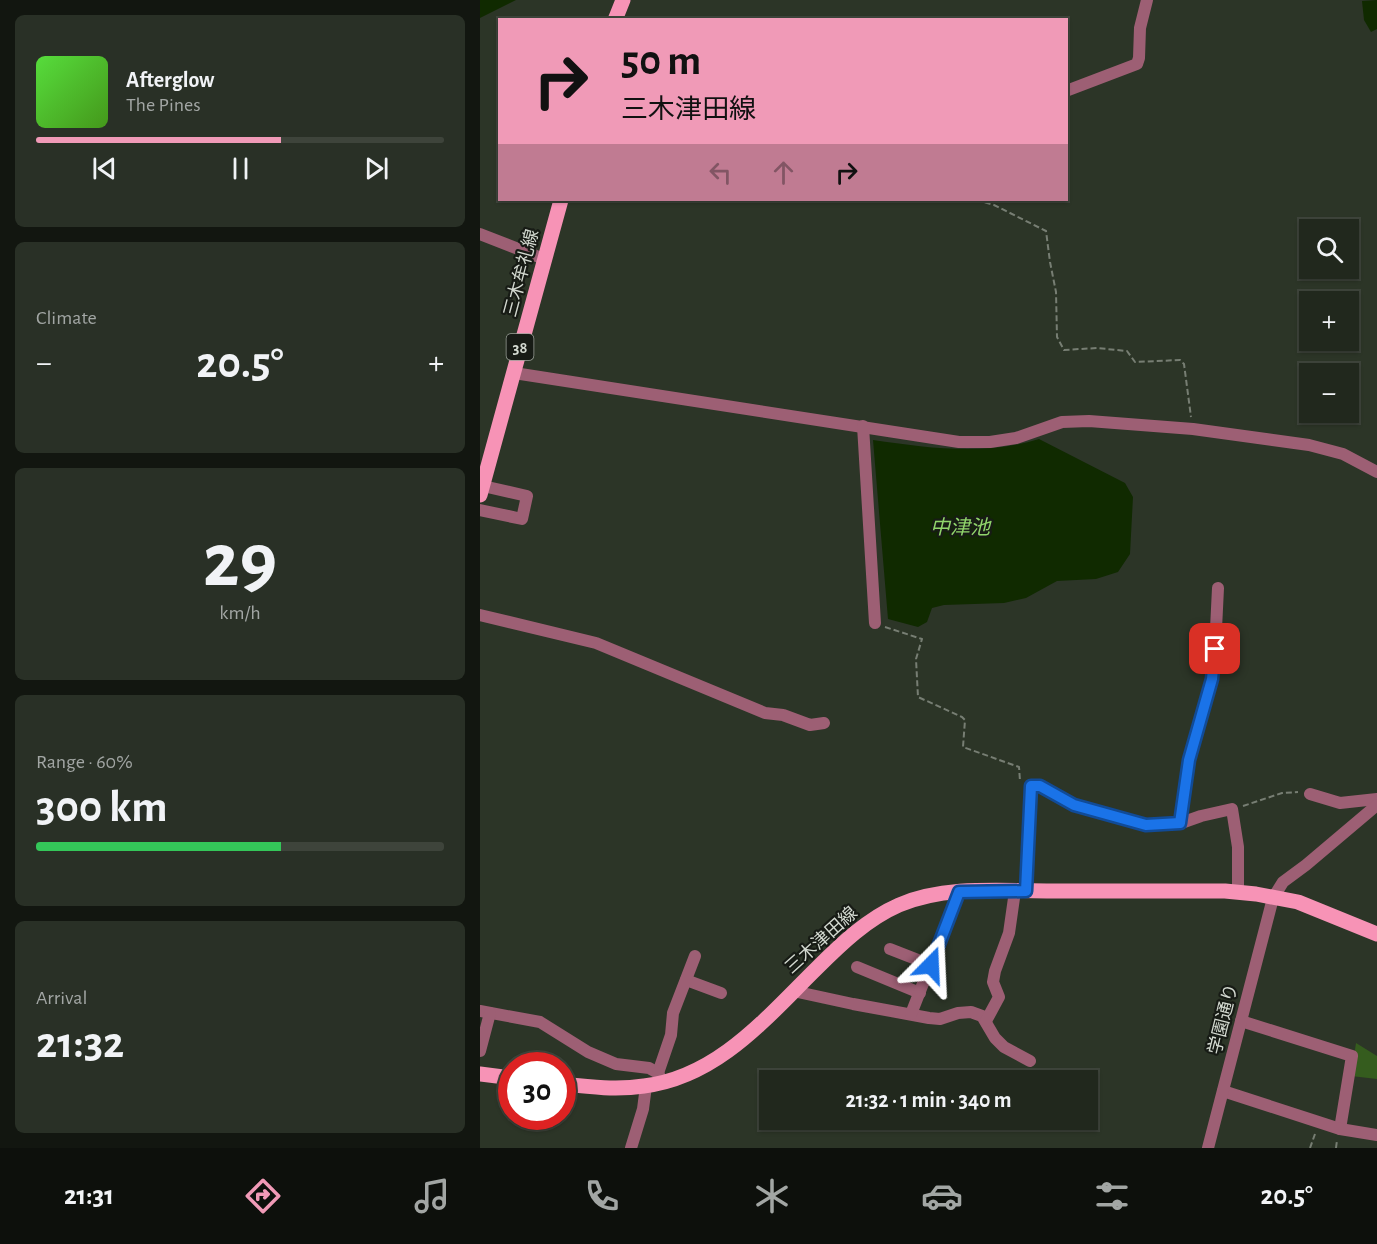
<!DOCTYPE html>
<meta charset="utf-8">
<style>
:root{--surface:#21281d;--page:#293026;--text:#f1f3f6;--muted:#a2a6a4;--line:#3e443b;--accent:#f09ab7}
body{margin:0;font-family:"Alegreya Sans","Noto Sans JP",sans-serif;background:var(--page);color:var(--text);height:100vh;display:flex;flex-direction:column;font-size:22px;white-space:nowrap}
*{box-sizing:border-box;margin:0}
p{font-size:20px;color:var(--muted)}
.icon{flex:none;width:33px;height:33px;fill:none;stroke:currentColor;stroke-width:2;stroke-linecap:round;stroke-linejoin:round}
.map{position:relative;flex:1;overflow:hidden}
.drawer{display:flex;flex-direction:column;gap:15px;padding:15px;background:#121610;width:480px}
.drawer>*{flex:none}
.hud{position:absolute;left:18px;top:18px;width:570px;height:183px;border-radius:0px;box-shadow:0 2px 4px #0004,0 0 0 2px var(--line);background:#f09ab7;color:#111;overflow:hidden}
.controls{position:absolute;left:819px;top:219px;display:grid;gap:12px}
.controls a{display:grid;place-items:center;width:60px;height:60px;border-radius:0px;background:var(--surface);box-shadow:0 2px 4px #0004,0 0 0 2px var(--line);font-size:30px}
.speed{position:absolute;left:18px;top:1052px;display:flex;gap:12px;font-size:30px;font-weight:700;text-align:center}
.speed>*{display:grid;place-content:center;width:78px;height:78px;border-radius:50%;background:var(--surface);box-shadow:0 2px 4px #0004,0 0 0 2px var(--line);line-height:1}
.speed .limit{border:9px solid #d22;background:#fff;color:#111}
.pin{position:absolute;display:grid;place-items:center;width:51px;height:51px;color:#fff;margin:-26px;border-radius:12px;box-shadow:0 3px 9px #0006}
.me{position:absolute;width:66px;margin:-33px;rotate:21deg;stroke-linejoin:round;filter:drop-shadow(0 0 4px #0008)}
.turn{display:flex;align-items:center;gap:21px;height:126px;padding:0 24px;font-size:27px}
.turn .icon{width:78px;height:78px;stroke-width:2.5}
.turn b{display:block;font-size:42px;line-height:51px}
.lanes{display:flex;align-items:center;height:57px;padding:0 24px;background:#0003;justify-content:center;gap:30px;direction:ltr}
.lanes .off{opacity:.35}
.big{font-size:45px;font-weight:600;line-height:1.1}
.drawer .card{flex:1;display:flex;flex-direction:column;justify-content:center;gap:9px;min-width:0;padding:0 21px;border-radius:9px;background:var(--page)}
.drawer .dial{align-items:center;gap:0}
.dial b{font-size:78px;line-height:1}
.song{display:flex;align-items:center;gap:18px}
.cover{width:72px;height:72px;border-radius:9px;background:linear-gradient(135deg,hsl(110 70% 55%),hsl(100 70% 35%))}
.played{height:6px;border-radius:3px;background:linear-gradient(90deg,var(--accent) 60%,var(--line) 60%)}
.keys{display:flex;justify-content:space-around;direction:ltr}
.heat{display:flex;justify-content:space-between;align-items:center;font-size:33px;direction:ltr}
.charge{height:9px;border-radius:4px;background:linear-gradient(90deg,#34c759 60%,var(--line) 0)}
.trip{position:absolute;left:279px;top:1070px;width:339px;height:60px;border-radius:0px;background:var(--surface);box-shadow:0 2px 4px #0004,0 0 0 2px var(--line);font-weight:600;line-height:60px;text-align:center}
.tab-bar{display:flex;height:96px;justify-content:space-around;align-items:center;background:#0d100c;color:var(--muted)}
.tab-bar .icon{width:42px;height:42px}
.tab-bar .selected{color:var(--accent)}
.tab-bar b{font-size:27px;color:var(--text)}
main{display:flex;flex:1;min-height:0}
.map>svg:first-child{display:block}
.green{fill:#355c1e}
.water{fill:#102a00}
.lines{fill:none;stroke-linecap:round;stroke-linejoin:round}
.path{stroke:#777e73;stroke-width:2;stroke-dasharray:6 3;stroke-linecap:butt}
.minor{stroke:#9d5f74;stroke-width:12}
.tertiary{stroke:#9d5f74;stroke-width:12}
.primary{stroke:#f793b6;stroke-width:15}
.route-casing{stroke:#114b97;stroke-width:15}
.route{stroke:#1a73e8;stroke-width:10}
.labels{text-anchor:middle;stroke-width:4.5;stroke-linejoin:round;paint-order:stroke}
.shield{fill:#171b15;stroke:#9ba098;stroke-width:1.5}
.shield-label{font-size:16px;font-weight:bold;fill:#d3d9d0}
.street-label{font-size:18px;fill:#d3d9d0;stroke:#171b15}
.water-label{font-size:20px;font-style:italic;fill:#90d56b;stroke:#171b15}
</style>
<main>
<section class="drawer">
<div class="card">
<div class="song"><i class="cover"></i><div><b>Afterglow</b><p>The Pines</p></div></div>
<div class="played"></div>
<div class="keys"><svg class="icon" aria-label="previous" viewBox="0 0 24 24"><path d="M18 5L8 12l10 7zM5 5v14"/></svg><svg class="icon" aria-label="pause" viewBox="0 0 24 24"><path d="M8 5v14M16 5v14"/></svg><svg class="icon" aria-label="next" viewBox="0 0 24 24"><path d="M6 5l10 7-10 7zM19 5v14"/></svg></div>
</div>
<div class="card"><p>Climate</p>
<div class="heat"><a>−</a><b class="big">20.5°</b><a>+</a></div>
</div>
<div class="card dial"><b>29</b><p>km/h</p></div>
<div class="card"><p>Range · 60%</p><b class="big">300 km</b><div class="charge"></div></div>
<div class="card"><p>Arrival</p><b class="big">21:32</b></div>
</section>
<div class="map">
<svg width="897" height="1148" viewBox="0 0 897 1148">
<rect width="100%" height="100%" fill="#2c3527"/>
<polygon class="green" points="876,1043 897,1056 897,1079 871,1076"/>
<g class="water">
<polygon points="0,0 36,0 0,18"/>
<polygon points="897,0 897,29 891,32 884,20 882,1"/>
<path d="M559 439 645 483 653 497 650 554 638 572 616 579 577 581 546 598 524 603 464 605 452 608 447 622 438 627 408 619 393 440C449 448 504 456 559 439Z"/>
</g>
<g class="lines">
<g class="path">
<polyline points="496,200 514,205 566,231 570,262 576,292 577,337 584,350 617,348 647,351 655,362 700,360 704,364 711,417"/>
<polyline points="405,627 442,639 436,659 438,697 482,717 485,720 483,747 539,767 540,781"/>
<polyline points="763,806 802,793 818,792"/>
<polyline points="830,1148 835,1134"/>
<polyline points="856,1148 857,1140"/>
</g>
<g class="minor">
<polyline points="586,91 657,64 659,58 660,28 667,0"/>
<polyline points="0,234 64,259"/>
<polyline points="34,373 479,442 510,442 536,438 582,422 609,421 713,429 829,445 863,454 897,472"/>
<polyline points="383,426 395,623"/>
<polyline points="0,510 42,519 47,496 3,486"/>
<polyline points="0,615 116,643 285,713 303,715 330,725 344,723"/>
<polyline points="830,794 860,803 897,799"/>
<polyline points="700,823 709,760 734,670 738,588"/>
<polyline points="546,891 551,786 560,786 594,805 666,825 704,822 721,816 752,809 758,847 758,893"/>
<polyline points="410,949 451,965"/>
<polyline points="377,967 440,993"/>
<polyline points="206,980 241,993"/>
<polyline points="313,991 373,1004 449,1018 460,1019 478,1013 491,1012 502,1016 515,1038 524,1047 550,1061"/>
<polyline points="0,1011 60,1022 108,1052 136,1064 169,1068 178,1073 182,1082"/>
<polyline points="431,1014 479,892"/>
<polyline points="506,1021 519,997 513,982 515,971 529,933 535,891"/>
<polyline points="761,1021 872,1056 860,1129"/>
<polyline points="0,1051 10,1013"/>
<polyline points="178,1073 191,1035 193,1013 215,956"/>
<polyline points="743,1091 860,1129 897,1135"/>
<polyline points="151,1148 163,1109 166,1086"/>
</g>
<polyline class="tertiary" points="728,1148 793,898 803,882 826,865 897,805"/>
<g class="primary">
<polyline points="135,20 143,0"/>
<polyline points="0,495 81,200"/>
<polyline points="0,1074 32,1078"/>
<path d="M82 1084C110 1087 137 1090 164 1086 238 1077 287 1017 337 968 361 944 387 919 419 905 466 885 522 891 572 891 630 891 687 891 745 891L776 894 818 902 897 934"/>
</g>
</g>
<g class="lines">
<g class="route-casing">
<polyline id="route" points="451,965 479,892 546,891 551,786 560,786 594,805 666,825 700,823 709,760 732,679 735,649"/>
</g>
<use href="#route" class="route"/>
</g>
<g class="labels">
<rect class="shield" x="26.5" y="334" width="27" height="26" rx="4.5"/>
<g class="shield-label">
<text x="40" y="353">38</text>
</g>
<g class="street-label">
<text transform="translate(41 273) rotate(-75)" y="6">三木牟礼線</text>
<text transform="translate(341 940) rotate(-42)" y="6">三木津田線</text>
<text transform="translate(743 1019) rotate(-76)" y="6">学園通り</text>
</g>
<g class="water-label">
<text x="480" y="534">中津池</text>
</g>
</g>
</svg>
<div class="controls">
<a><svg class="icon" aria-label="search" viewBox="0 0 24 24"><circle cx="10" cy="10" r="6"/><path d="M15 15l6 6"/></svg></a>
<a>+</a>
<a>−</a>
</div>
<div class="speed"><div class="limit">30</div></div>
<div class="pin" style="left:735px;top:649px;background:#d93025"><svg class="icon" aria-label="arrive" viewBox="0 0 24 24"><path d="M6 21V4h12l-3 4 3 4H6"/></svg></div>
<svg class="me" style="left:451px;top:965px" viewBox="-20 -20 40 40"><path d="M0-17L14 15 0 8-14 15z" fill="#1a73e8" stroke="#fff" stroke-width="4"/></svg>
<div class="trip">21:32 · 1 min · 340 m</div>
<div class="hud">
<div class="turn"><svg class="icon" aria-label="right" viewBox="0 0 24 24"><path d="M7 20v-9h11M14 6l5 5-5 5"/></svg><div><b>50 m</b>三木津田線</div></div>
<div class="lanes"><svg class="icon off" aria-label="left" viewBox="0 0 24 24"><path d="M17 20v-9H6M10 6l-5 5 5 5"/></svg><svg class="icon off" aria-label="ahead" viewBox="0 0 24 24"><path d="M12 20V5M6 11l6-6 6 6"/></svg><svg class="icon" aria-label="right" viewBox="0 0 24 24"><path d="M7 20v-9h11M14 6l5 5-5 5"/></svg></div>
</div>
</div>
</main>
<nav class="tab-bar">
<b>21:31</b>
<svg class="icon selected" aria-label="directions" viewBox="0 0 24 24"><path d="M12 3l9 9-9 9-9-9zM9 14v-3h6M13 9l2 2-2 2"/></svg>
<svg class="icon" aria-label="music" viewBox="0 0 24 24"><path d="M9 18V5l10-2v13"/><circle cx="6" cy="18" r="3"/><circle cx="16" cy="16" r="3"/></svg>
<svg class="icon" aria-label="phone" viewBox="0 0 24 24"><path d="M5 4h4l2 5-3 2q2 4 5 5l2-3 5 2v4C11 20 4 13 5 4z"/></svg>
<svg class="icon" aria-label="climate" viewBox="0 0 24 24"><path d="M12 3v18M4 7l16 10M4 17L20 7"/></svg>
<svg class="icon" aria-label="car" viewBox="0 0 24 24"><path d="M5 17H2v-5l4-1 3-4h7l3 4 3 1v5h-3M9 17h6M6 11h13"/><circle cx="7" cy="17" r="2"/><circle cx="17" cy="17" r="2"/></svg>
<svg class="icon" aria-label="filters" viewBox="0 0 24 24"><path d="M4 7h16M4 17h16"/><circle cx="9" cy="7" r="2"/><circle cx="15" cy="17" r="2"/></svg>
<b>20.5°</b>
</nav>
